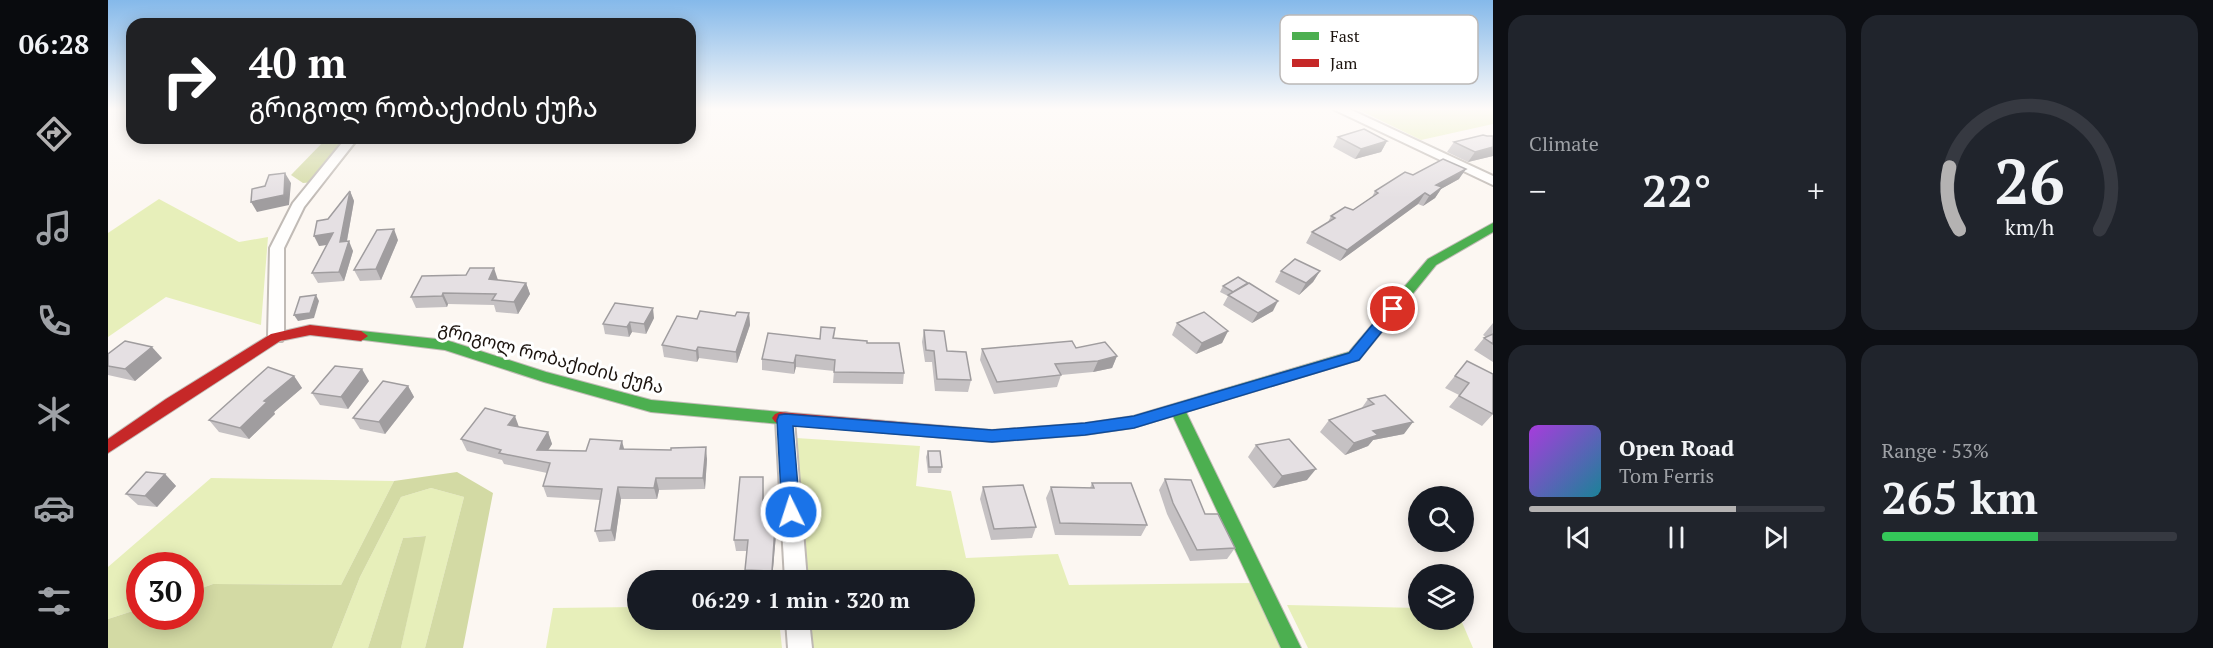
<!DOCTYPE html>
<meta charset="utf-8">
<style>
:root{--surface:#171b24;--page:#20242c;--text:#f1f3f6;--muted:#9ea1a6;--line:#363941;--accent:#b4b2b2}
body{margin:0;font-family:"PT Serif","Noto Sans Georgian",serif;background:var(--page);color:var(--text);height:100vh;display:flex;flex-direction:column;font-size:22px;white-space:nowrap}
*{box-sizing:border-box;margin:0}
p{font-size:20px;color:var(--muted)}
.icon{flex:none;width:33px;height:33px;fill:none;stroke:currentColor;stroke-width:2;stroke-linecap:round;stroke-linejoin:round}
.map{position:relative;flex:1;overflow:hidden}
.sheet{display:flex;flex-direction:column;gap:15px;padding:15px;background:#0d0f14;width:720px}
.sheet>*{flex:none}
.hud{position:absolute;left:18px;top:18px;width:570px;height:126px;border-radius:18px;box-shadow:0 3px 15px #0003;background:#202124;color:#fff;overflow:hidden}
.fabs{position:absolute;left:1300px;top:486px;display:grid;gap:12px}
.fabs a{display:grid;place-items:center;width:66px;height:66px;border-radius:50%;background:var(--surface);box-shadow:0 3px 15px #0003;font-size:30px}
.speed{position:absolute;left:18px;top:552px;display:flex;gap:12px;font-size:30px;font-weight:700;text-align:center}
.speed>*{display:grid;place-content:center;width:78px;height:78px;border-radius:50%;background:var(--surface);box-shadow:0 3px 15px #0003;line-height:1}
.speed .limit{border:9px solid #d22;background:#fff;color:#111}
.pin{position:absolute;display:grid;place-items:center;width:51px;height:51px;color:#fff;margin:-26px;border:3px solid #fff;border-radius:50%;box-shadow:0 2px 6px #0007}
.me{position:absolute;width:66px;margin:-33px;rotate:356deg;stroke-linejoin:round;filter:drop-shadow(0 0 4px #0008)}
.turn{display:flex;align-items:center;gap:21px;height:126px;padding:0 24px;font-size:27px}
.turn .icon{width:78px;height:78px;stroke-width:2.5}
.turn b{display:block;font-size:42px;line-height:51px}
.big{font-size:45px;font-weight:800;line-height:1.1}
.sheet .tile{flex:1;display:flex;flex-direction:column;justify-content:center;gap:9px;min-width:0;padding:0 21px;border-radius:18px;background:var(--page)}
.sheet .dial{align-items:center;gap:0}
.dial svg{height:156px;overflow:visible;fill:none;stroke:var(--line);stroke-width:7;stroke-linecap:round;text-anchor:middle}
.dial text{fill:var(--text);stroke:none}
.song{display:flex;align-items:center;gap:18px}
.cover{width:72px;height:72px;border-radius:9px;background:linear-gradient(135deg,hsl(280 70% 55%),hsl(190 70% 35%))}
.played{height:6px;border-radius:3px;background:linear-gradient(90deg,var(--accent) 70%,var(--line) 70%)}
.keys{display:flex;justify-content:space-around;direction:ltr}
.heat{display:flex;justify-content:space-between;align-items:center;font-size:33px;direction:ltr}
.charge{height:9px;border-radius:4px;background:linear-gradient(90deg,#34c759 53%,var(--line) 0)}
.sheet .tiles{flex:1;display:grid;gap:15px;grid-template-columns:repeat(2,1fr)}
.trip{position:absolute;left:519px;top:570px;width:348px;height:60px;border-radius:30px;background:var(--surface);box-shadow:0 3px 15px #0003;font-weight:800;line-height:60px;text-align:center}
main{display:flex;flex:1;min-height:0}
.tabs{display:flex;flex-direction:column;width:108px;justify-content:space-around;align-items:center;background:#090b0e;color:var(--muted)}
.tabs .icon{width:42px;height:42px}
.tabs .current{color:var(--accent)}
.tabs b{font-size:27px;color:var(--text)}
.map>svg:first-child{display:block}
.green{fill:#e7efba}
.forest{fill:#d3daa4}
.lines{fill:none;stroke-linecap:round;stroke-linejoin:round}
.street-casing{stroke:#c1bbb6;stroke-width:4}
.fast-casing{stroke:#c1bbb6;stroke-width:2}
.jam-casing{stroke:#c1bbb6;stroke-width:2}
.street{fill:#fffefd;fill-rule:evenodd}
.fast{fill:#4caf50;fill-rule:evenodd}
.jam{fill:#c62828;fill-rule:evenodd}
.wall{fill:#c5c1c3}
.shaded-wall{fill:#a09d9f}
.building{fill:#e5e0e3;stroke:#a09d9f;stroke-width:1.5}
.route{fill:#1a73e8;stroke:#114b97;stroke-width:1.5}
.labels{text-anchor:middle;stroke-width:6;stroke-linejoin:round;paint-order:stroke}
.street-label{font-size:18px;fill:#1c140f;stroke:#fff}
.key{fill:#fff;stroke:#bbb8b7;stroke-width:1.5}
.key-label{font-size:16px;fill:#1c140f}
</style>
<main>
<nav class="tabs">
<b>06:28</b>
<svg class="icon current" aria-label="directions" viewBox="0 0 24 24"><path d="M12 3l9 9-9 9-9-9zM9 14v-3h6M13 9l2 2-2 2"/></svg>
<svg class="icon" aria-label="music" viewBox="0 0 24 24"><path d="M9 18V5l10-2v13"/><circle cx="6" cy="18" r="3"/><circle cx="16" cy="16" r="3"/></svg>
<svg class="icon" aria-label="phone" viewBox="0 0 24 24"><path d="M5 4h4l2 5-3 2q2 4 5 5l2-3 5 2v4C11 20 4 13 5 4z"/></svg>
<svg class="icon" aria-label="climate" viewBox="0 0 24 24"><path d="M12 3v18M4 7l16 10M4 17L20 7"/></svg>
<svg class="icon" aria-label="car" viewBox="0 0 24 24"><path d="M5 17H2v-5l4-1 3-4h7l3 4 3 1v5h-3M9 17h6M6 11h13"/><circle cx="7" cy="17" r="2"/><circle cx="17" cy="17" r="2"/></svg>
<svg class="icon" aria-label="filters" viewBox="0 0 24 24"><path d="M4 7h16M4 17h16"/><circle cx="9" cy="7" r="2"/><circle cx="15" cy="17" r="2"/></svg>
</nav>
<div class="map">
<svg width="1385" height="648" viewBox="0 0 1385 648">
<rect width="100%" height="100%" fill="#fcf7f2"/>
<g class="green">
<polygon points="1247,108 1385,108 1385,124 1313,140"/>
<polygon points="51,199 131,242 160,237 153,325 58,297 0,337 0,233"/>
<polygon points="688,438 812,446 808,486 843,491 858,558 950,554 961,585 1146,583 1176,648 700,648 699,620 856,620 856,580 696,580"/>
<polygon points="103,478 286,481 233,585 105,584 83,592 82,566 32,566 31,609 0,619 0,567"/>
<polygon points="323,488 356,497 317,648 293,648 317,536 295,538 260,648 224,648 252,577 293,497"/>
<polygon points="1179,605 1311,608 1311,620 1353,620 1365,648 1200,648"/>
<polygon points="529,607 530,620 671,620 674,648 438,648 445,608"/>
</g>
<g class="forest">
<polygon points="219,138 253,138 218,181 195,183 183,175"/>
<polygon points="349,472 385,493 355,648 317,648 356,497 323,488 293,497 252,577 224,648 0,648 0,619 31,609 32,616 82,616 83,592 105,584 233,585 286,481"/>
<polygon points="318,536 293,648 260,648 295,538"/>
</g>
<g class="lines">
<g class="street-casing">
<g id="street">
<polygon points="1226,108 1239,108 1385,176 1385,185 1227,110"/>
<polygon points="238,138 250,138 196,207 176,248 176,337 174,341 162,341 160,337 162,248 185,203"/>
<polygon points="677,413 684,415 686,420 699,580 677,580 668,420 670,415"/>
<polygon points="678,620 701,620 704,648 680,648"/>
</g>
</g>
<g class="fast-casing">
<g id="fast">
<polygon points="1385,223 1385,232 1328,265 1251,360 1078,412 1193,648 1173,648 1065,416 1025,428 1020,426 1017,422 1020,418 1025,416 1241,352 1320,259"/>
<polygon points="253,331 338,340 438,372 543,400 672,412 677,414 680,418 677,422 672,424 543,412 436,382 337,350 248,339 246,336 248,333"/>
</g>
</g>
<g class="jam-casing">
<g id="jam">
<polygon points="202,325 253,331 260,336 253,341 202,335 172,341 0,453 0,439 58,399 163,334"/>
<polygon points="672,412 884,430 977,423 1025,416 1030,418 1033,422 1030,426 1025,428 977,435 884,442 672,424 667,422 664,418 667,414"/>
</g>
</g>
<use href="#street" class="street"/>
<use href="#fast" class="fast"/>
<use href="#jam" class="jam"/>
</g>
<g class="wall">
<polygon points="1379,136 1385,136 1385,156 1360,162 1339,152 1346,142"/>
<polygon points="1230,137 1279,141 1273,152 1247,159 1225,147"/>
<polygon points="1305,175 1351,179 1333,189 1327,198 1315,206 1310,204 1232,261 1198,243 1204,232 1220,222 1223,216 1245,210 1264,197 1267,191"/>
<polygon points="242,191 246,201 239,241 245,251 236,281 210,283 204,273 219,245 211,246 220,219"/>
<polygon points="290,240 273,280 252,281 246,270"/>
<polygon points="1173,271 1212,271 1205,282 1191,295 1167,282"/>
<polygon points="390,280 418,283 422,294 410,314 388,312 386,305 340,304 339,307 308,308 303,297"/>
<polygon points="1115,286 1165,311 1144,323 1115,305 1120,296 1112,292"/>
<polygon points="641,313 642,325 629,363 591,358 589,362 556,357 554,345 589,319 627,316"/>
<polygon points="546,318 538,334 524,332 521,337 497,334 495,324"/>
<polygon points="1069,323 1120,331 1114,343 1088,354 1064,335"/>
<polygon points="1385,323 1385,362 1366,350 1376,338 1378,337 1375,335"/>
<polygon points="727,328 726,339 759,343 796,373 795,384 725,383 726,371 688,367 686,374 654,370 654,359 712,339"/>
<polygon points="816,330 839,351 863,380 860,392 827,391 824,362 817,362 814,342"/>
<polygon points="968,348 1009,356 1004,368 985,372 953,375 949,387 886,394 872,360 874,349"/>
<polygon points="0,354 54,358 27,381 0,375"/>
<polygon points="1359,361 1385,414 1374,426 1341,407 1351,395 1337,388"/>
<polygon points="186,376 194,388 166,412 167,414 141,439 111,432 101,420"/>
<polygon points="261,381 240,409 212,405 204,393"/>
<polygon points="300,386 306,397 277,434 252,429 245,418"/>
<polygon points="1260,399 1296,434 1265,440 1260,446 1237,455 1212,432 1221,420 1253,409"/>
<polygon points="411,427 440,432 444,444 440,450 478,451 516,449 599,459 597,489 551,490 549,499 513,499 507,541 491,542 487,531 492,500 439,497 435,486 439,473 396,464 394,460 359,451 353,439"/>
<polygon points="1148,445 1199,480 1165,488 1140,457"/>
<polygon points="820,451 834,467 833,473 820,473 818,457"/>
<polygon points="57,474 68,486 49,507 30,505 18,494"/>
<polygon points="655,477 656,511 669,523 664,580 638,580 637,570 639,551 628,551 626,540"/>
<polygon points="1057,479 1127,548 1119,559 1082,561 1059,514 1051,490"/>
<polygon points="984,483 1039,525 1033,536 947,535 938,498 943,487 982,488"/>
<polygon points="875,487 928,527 924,538 883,540 872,499"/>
</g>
<g class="shaded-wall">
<polygon points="1279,141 1273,152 1247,159 1253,149"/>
<polygon points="1385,147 1385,156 1360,162 1367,152"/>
<polygon points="1358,169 1351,179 1333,189 1327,198 1315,206 1328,185"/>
<polygon points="177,173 183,183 181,205 149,212 143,202"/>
<polygon points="242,191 246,201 237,251 241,241 245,251 236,281 231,272 232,242"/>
<polygon points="1317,193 1310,204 1232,261 1239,250"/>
<polygon points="286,229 290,240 273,280 268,269"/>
<polygon points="225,233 230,243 211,246 206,236"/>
<polygon points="386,268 390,280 381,279"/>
<polygon points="1212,271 1205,282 1191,295 1198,283"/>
<polygon points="418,283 422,294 410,314 406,302"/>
<polygon points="335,293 340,304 339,307 334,296"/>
<polygon points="208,295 211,301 206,318 190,321 186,315"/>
<polygon points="1170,301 1165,311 1144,323 1150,313"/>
<polygon points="545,308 546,318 538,334 536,324"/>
<polygon points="641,313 642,325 629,363 628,352"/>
<polygon points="522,322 524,332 521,337 519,327"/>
<polygon points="1120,331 1114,343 1088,354 1094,343"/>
<polygon points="44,347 54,358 27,381 17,369"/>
<polygon points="590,347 591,358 589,362 588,351"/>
<polygon points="688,355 688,367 686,374 686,363"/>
<polygon points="1009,356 1004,368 985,372 990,361"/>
<polygon points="254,369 261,381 240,409 233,397"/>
<polygon points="186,376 194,388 166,412 167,414 141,439 132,428 156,401"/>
<polygon points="300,386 306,397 277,434 271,422"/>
<polygon points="407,416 411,427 400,425"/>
<polygon points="1305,422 1296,434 1265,440 1260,446 1237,455 1246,443 1265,431"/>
<polygon points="440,432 444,444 433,462 429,450"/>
<polygon points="514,441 517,452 512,449"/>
<polygon points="598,447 599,459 597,489 595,478"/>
<polygon points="1208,469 1199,480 1165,488 1174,476"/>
<polygon points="57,474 68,486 49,507 37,496"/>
<polygon points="548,478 551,490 549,499 546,488"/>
<polygon points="510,487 513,499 507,541 503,530"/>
<polygon points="668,512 669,523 664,580 664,571"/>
</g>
<g class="building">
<polygon points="1256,129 1279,141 1253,149 1230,137"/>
<polygon points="1375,135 1379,136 1385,136 1385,147 1367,152 1346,142"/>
<polygon points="1335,159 1358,169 1328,185 1334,187 1322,196 1317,193 1239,250 1204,232 1227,218 1223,216 1237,207 1245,210 1270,193 1267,191 1297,172 1305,175"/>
<polygon points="177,173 176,195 143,202 144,189 157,186 161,175"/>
<polygon points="242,191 232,242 241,241 231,272 204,273 225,233 206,236 209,221 220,219"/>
<polygon points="286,229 268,269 246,270 269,230"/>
<polygon points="1187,259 1212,271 1198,283 1173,271"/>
<polygon points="362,268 386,268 381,279 418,283 406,302 384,300 388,294 335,293 334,296 303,297 314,276 358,275"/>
<polygon points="1130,277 1140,283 1125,292 1115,286"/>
<polygon points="1141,283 1170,301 1150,313 1120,295"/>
<polygon points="208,295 202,313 186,315 192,297"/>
<polygon points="507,303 545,308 536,324 522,322 519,327 495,324"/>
<polygon points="592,311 627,316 629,312 641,313 628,352 590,347 588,351 554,345 569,316 589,319"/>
<polygon points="1096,312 1120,331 1094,343 1069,323"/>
<polygon points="713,327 727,328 725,338 759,341 759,343 791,343 796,373 726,372 727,360 688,355 686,363 654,359 660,333 712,339"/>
<polygon points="816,330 836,331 839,351 858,352 863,380 829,379 826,351 818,350"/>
<polygon points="1385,334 1385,344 1376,338"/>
<polygon points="17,341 44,347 17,369 0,366 0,354"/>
<polygon points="964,341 968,348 997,342 1009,356 990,361 947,364 953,375 889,382 874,349"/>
<polygon points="1359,361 1385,374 1385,414 1351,396 1361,383 1347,376"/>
<polygon points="227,366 254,369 233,397 204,393"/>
<polygon points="160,367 186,376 156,401 159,402 132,428 101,420"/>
<polygon points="275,381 300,386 271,422 245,418"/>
<polygon points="1277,395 1305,422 1265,431 1270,435 1246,443 1221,420 1266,404 1260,399"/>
<polygon points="377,408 407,416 400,425 440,432 429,450 478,451 482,439 514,441 512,449 563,450 563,448 598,447 595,478 548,478 546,488 510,487 503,530 487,531 494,489 435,486 442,463 391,453 393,450 353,439"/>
<polygon points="1181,439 1208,469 1174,476 1148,445"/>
<polygon points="820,451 832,451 834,467 821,467"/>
<polygon points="38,472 57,474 37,496 18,494"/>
<polygon points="632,477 655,477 655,511 668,512 664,571 637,570 640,540 626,540"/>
<polygon points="1057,479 1083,480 1097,514 1110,514 1127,548 1089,550 1065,503"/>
<polygon points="984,483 1023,483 1039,525 952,523 943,487 986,488"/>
<polygon points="915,485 928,527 886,529 875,487"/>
</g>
<linearGradient id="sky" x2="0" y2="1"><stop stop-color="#85b9ea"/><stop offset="0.55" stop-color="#fefbf9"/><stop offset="1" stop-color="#fefbf9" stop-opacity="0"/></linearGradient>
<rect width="1385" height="198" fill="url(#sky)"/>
<polygon class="route" points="1285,305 1292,309 1251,360 1026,428 977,435 884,442 685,426 692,512 689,517 683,519 677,517 674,512 669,420 671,415 677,414 884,430 977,423 1026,416 1241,353 1280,306"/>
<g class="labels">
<g class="street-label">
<text transform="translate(443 358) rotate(15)" y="6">გრიგოლ რობაქიძის ქუჩა</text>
</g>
</g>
<rect x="1172" y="15" width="198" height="69" rx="9" class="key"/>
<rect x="1184" y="32" width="27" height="8" fill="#4caf50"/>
<rect x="1184" y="59" width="27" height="8" fill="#c62828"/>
<g class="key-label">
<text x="1222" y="42">Fast</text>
<text x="1222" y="69">Jam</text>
</g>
</svg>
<div class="fabs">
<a><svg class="icon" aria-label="search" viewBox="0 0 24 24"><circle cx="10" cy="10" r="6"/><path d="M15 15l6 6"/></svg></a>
<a><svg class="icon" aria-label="layers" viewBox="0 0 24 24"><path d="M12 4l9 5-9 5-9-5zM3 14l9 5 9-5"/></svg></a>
</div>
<div class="speed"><div class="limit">30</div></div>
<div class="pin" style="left:1285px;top:309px;background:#d93025"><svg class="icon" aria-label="arrive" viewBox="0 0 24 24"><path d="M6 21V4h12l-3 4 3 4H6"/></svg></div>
<svg class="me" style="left:683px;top:512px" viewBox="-20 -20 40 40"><circle r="17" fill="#1a73e8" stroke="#fff" stroke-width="3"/><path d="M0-11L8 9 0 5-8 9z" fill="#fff"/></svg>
<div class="trip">06:29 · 1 min · 320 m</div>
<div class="hud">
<div class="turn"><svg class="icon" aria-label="right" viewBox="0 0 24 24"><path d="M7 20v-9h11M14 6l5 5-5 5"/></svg><div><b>40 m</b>გრიგოლ რობაქიძის ქუჩა</div></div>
</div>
</div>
<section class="sheet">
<div class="tiles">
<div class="tile"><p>Climate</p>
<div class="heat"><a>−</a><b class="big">22°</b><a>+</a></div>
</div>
<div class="tile dial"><svg viewBox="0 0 100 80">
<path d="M14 69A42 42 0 1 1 86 69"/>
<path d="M14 69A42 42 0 0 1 9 37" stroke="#b4b2b2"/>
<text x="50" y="56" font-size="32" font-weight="700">26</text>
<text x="50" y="72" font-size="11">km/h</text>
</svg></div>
<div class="tile">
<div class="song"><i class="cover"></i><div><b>Open Road</b><p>Tom Ferris</p></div></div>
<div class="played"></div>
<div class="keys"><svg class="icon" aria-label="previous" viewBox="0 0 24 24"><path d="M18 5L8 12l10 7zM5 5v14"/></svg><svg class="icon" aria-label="pause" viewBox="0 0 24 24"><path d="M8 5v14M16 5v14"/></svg><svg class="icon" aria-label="next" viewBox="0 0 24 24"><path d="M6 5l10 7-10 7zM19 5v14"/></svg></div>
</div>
<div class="tile"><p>Range · 53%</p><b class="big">265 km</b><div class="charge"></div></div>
</div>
</section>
</main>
